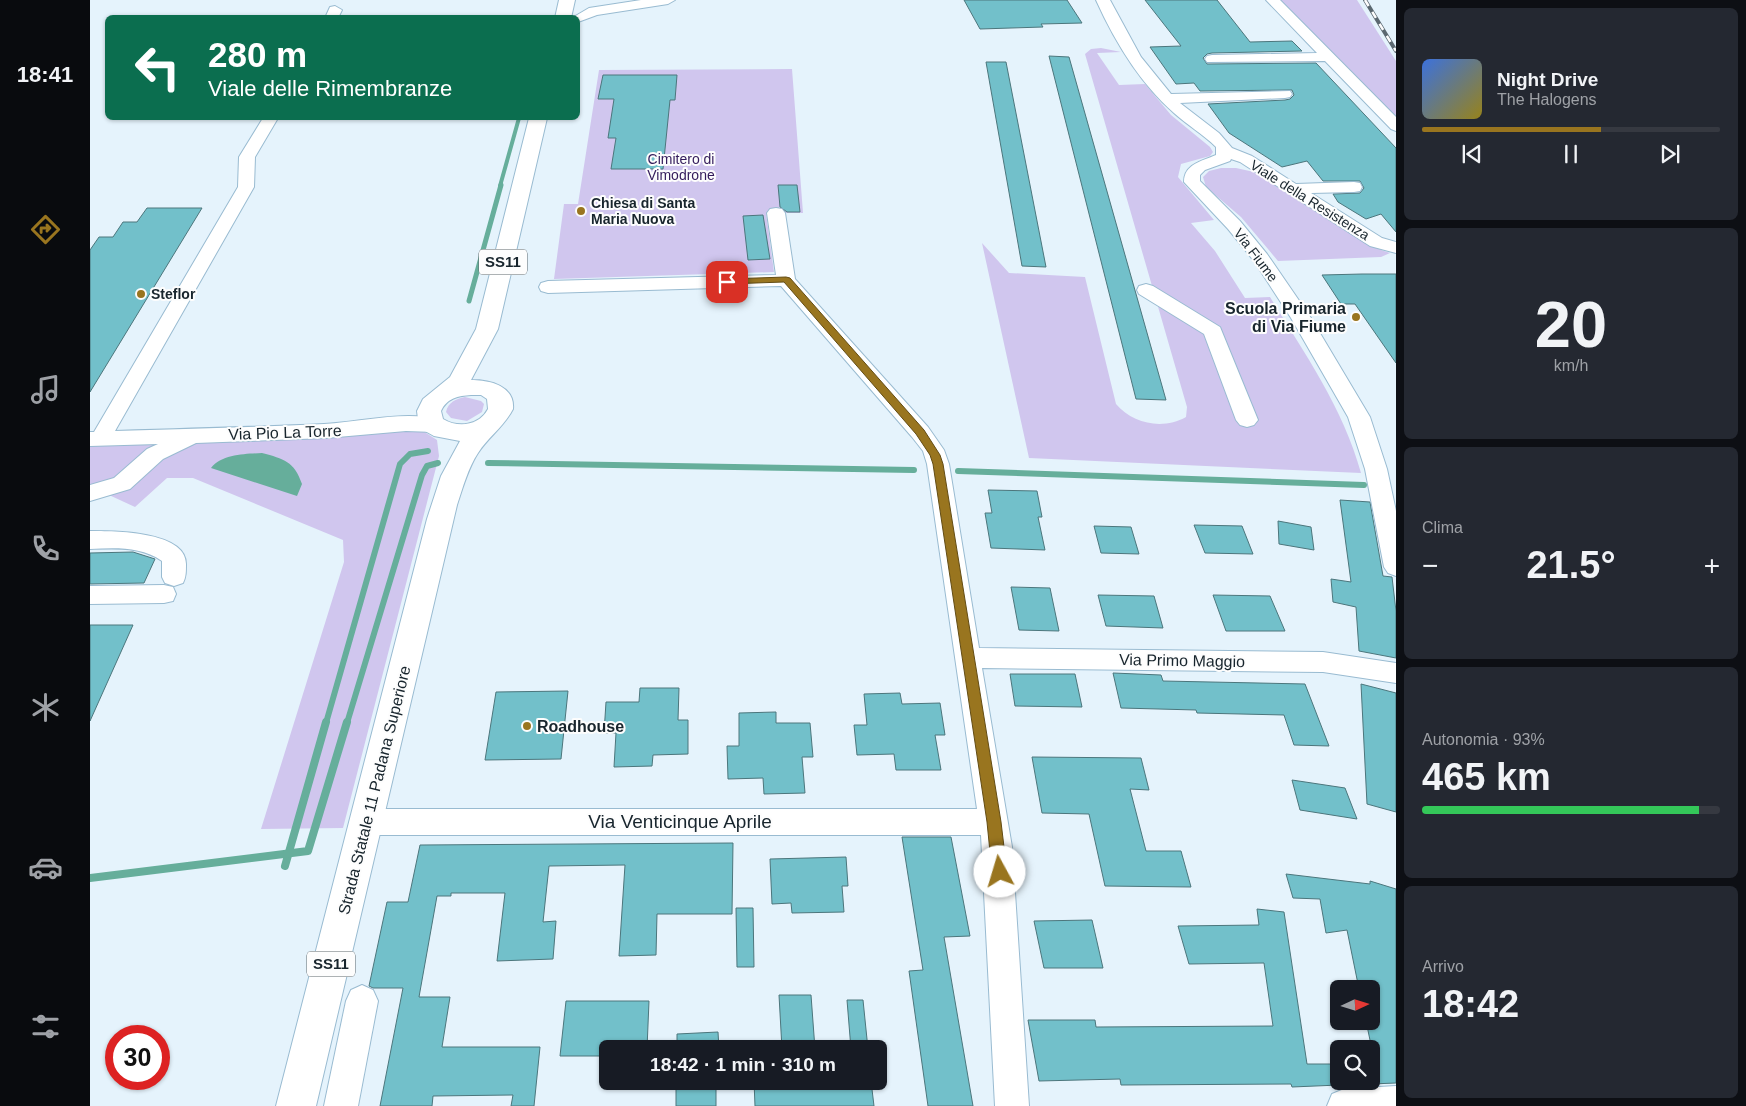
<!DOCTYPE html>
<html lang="it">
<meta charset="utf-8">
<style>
:root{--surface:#171b24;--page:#242831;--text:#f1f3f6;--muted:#9ea1a6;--line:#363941;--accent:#99751f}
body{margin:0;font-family:Arial,sans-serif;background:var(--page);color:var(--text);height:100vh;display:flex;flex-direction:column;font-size:19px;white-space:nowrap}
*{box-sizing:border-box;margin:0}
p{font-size:16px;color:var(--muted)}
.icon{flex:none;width:28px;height:28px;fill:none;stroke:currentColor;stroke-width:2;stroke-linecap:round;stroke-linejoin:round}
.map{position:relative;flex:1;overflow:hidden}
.panel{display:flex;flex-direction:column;gap:8px;padding:8px;background:#0d0f14;width:350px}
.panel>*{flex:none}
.banner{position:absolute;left:15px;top:15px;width:475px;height:105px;border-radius:8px;box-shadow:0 1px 4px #0004;background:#0b6e4f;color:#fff;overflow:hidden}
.needle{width:32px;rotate:86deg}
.buttons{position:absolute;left:1240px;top:980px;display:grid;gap:10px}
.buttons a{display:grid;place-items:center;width:50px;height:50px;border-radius:8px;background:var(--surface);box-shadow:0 1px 4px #0004;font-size:25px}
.speed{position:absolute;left:15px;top:1025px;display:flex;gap:10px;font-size:25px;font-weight:700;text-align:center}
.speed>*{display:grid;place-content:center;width:65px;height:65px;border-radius:50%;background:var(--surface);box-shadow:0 1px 4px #0004;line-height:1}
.speed .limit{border:8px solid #d22;background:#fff;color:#111}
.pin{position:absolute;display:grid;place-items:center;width:42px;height:42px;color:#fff;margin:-21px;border-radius:10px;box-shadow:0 2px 8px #0006}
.me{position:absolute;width:55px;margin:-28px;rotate:354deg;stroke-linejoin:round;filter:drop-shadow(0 0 4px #0008)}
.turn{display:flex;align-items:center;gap:18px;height:105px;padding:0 20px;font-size:22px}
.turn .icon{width:65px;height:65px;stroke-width:2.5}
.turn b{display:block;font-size:35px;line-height:42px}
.big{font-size:38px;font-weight:800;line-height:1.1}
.panel .card{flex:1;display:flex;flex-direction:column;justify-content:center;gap:8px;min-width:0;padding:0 18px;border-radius:8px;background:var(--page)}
.panel .dial{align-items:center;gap:0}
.dial b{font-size:65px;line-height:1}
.song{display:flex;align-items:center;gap:15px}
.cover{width:60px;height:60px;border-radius:8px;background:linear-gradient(135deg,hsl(220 70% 55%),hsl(50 70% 35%))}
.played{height:5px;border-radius:2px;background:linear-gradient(90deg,var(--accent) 60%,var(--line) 60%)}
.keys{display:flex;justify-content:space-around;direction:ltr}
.heat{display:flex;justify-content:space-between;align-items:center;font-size:28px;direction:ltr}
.charge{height:8px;border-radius:4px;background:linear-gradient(90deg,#34c759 93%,var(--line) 0)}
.trip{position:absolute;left:509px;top:1040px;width:288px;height:50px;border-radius:8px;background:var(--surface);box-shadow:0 1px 4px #0004;font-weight:800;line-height:50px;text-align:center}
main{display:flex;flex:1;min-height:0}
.tab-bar{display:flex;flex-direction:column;width:90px;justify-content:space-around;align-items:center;background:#090b0e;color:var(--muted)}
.tab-bar .icon{width:35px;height:35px}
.tab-bar .active{color:var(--accent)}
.tab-bar b{font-size:22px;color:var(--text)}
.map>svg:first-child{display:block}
.green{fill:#d0c6ee}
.water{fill:#66ae9b}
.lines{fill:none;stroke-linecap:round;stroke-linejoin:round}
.stream-far3{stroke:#66ae9b;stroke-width:4}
.stream-far2{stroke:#66ae9b;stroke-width:5}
.stream-far1{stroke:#66ae9b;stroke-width:6}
.stream{stroke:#66ae9b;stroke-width:8}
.building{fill:#72c0ca;stroke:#4c767c}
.minor-casing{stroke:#99bbd1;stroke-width:2}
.major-casing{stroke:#99bbd1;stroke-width:2}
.minor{fill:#fff;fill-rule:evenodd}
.major{fill:#fff;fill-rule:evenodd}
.rail-casing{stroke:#5b6870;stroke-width:4}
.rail{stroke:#fdfdfd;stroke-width:2.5;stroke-dasharray:7;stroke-linecap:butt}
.route{fill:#99751f;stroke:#634c14}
.poi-dot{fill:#99751f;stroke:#fdfdfd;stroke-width:2}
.labels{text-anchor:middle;stroke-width:4;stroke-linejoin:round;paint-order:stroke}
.far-park-label{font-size:14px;fill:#331b5b;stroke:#fdfdfd}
.far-street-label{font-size:14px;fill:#18252d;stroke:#fdfdfd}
.far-poi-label{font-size:14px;font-weight:bold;fill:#18252d;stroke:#fdfdfd;text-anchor:start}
.shield{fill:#fdfdfd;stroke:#5d666b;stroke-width:1}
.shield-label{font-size:15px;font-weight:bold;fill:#18252d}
.poi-label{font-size:16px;font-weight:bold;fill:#18252d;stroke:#fdfdfd;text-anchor:end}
.street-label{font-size:16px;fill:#18252d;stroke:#fdfdfd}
.near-street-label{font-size:19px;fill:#18252d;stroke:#fdfdfd}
</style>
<main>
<nav class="tab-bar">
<b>18:41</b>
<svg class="icon active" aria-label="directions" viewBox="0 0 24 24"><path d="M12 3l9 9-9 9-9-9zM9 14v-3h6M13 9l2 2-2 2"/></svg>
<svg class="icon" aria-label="music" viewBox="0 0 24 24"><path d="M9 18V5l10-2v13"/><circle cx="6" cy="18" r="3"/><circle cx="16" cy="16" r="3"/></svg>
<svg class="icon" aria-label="phone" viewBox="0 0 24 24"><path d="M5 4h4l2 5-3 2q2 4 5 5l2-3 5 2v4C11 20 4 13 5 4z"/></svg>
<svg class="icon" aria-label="climate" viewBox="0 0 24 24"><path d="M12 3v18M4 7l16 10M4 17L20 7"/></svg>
<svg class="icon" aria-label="car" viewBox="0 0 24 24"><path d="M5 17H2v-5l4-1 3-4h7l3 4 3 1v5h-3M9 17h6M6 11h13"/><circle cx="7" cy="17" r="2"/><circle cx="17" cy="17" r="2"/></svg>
<svg class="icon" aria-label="filters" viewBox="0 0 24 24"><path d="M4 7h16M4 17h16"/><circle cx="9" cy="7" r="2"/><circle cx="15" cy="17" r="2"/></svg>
</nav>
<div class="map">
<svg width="1306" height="1106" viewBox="0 0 1306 1106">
<rect width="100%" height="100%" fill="#e5f3fc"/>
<g class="green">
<polygon points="1189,0 1267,0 1306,61 1306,117"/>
<path d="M1011 48 1031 52 1007 53 1029 85 1055 84 1081 115 1120 147 1123 152 1120 156 1091 164 1088 177 1124 220 1101 223 1125 251 1155 298 1180 297C1215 354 1253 408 1271 473L939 458 892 243 919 273 995 277 1026 404C1043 424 1073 430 1096 417L1097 407 995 54 1001 49Z"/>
<polygon points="702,69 713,213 676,213 684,272 464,279 474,204 488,204 509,70"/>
<polygon points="1131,168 1146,168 1164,172 1291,250 1300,253 1291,257 1188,261 1151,217 1116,187 1113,177 1119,171"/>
<path d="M375 397 391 401 394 404 392 412 377 421 361 418 356 412C358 402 366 399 375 397Z"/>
<polygon points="308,430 333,431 347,440 349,456 253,828 171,829 254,562 253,540 103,478 77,478 45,507 19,495 95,443"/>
<polygon points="78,440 36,476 0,488 0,443"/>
</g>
<path class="water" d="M172 453C194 459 204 461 212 484L207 496 121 468C132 454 156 454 172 453Z"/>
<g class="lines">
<polyline class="stream-far3" points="410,186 429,118"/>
<polyline class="stream-far2" points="379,301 411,185"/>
<g class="stream-far1">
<polyline points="398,463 824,470"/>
<polyline points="868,471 1274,485"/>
<polyline points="236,723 310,464 320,454 338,451"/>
<polyline points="257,723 332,475 337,466 348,463"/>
</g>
<g class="stream">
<polyline points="195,866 236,722"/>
<polyline points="0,878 218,851 257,722"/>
</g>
</g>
<g class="building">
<polygon points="874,0 977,0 992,23 951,24 953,27 890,29"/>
<polygon points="1055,0 1127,0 1160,42 1202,41 1212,51 1122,53 1117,54 1113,58 1117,64 1226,63 1306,148 1306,232 1291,214 1276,219 1248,202 1243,194 1270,193 1274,188 1270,181 1233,181 1217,161 1192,167 1139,133 1118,104 1195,100 1200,99 1204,95 1202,90 1110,91 1104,83 1086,84 1060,47 1091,46"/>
<polygon points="959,56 979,57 1076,400 1046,399"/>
<polygon points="896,62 916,62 956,267 932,266"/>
<polygon points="513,75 587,75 585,100 580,100 573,169 521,169 526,138 518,138 524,99 508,99"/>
<polygon points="688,185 707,185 710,212 697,212 690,207"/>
<polygon points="57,208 112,208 0,392 0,250 9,237 23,237 33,222 47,222"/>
<polygon points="673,215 680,259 658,260 653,216"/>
<polygon points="1272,274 1306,274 1306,363 1265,304 1251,304 1232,275"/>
<polygon points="898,490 947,491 952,517 948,517 955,550 901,548 895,513 902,513"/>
<polygon points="1250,500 1280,502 1293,576 1302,577 1306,611 1306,658 1269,651 1266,607 1243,602 1241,579 1261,582"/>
<polygon points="1188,521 1221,527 1224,550 1189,544"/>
<polygon points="1104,525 1152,526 1163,554 1115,553"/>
<polygon points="1004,526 1041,527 1049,554 1011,553"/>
<polygon points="43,552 65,559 54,583 0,584 0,553"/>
<polygon points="921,587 960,588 969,631 929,630"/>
<polygon points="1008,595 1064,596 1073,628 1016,626"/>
<polygon points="1123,595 1180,596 1195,631 1136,631"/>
<polygon points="0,625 43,625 0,721"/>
<polygon points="1023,673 1071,675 1073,681 1215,684 1239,746 1204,745 1194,715 1107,713 1106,710 1031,708"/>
<polygon points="920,674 985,674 992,707 925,706"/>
<polygon points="1271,684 1306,693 1306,812 1277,804"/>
<polygon points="550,688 589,688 588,720 598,720 598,754 563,755 562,766 524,767 526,733 514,733 516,702 549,702"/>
<polygon points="478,691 471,759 395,760 406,692"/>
<polygon points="810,693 812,704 850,703 855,735 845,735 851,770 806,770 804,754 767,755 764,725 777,725 774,694"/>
<polygon points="686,712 686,723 720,723 723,757 712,757 715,793 674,794 673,778 638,779 637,746 649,746 649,713"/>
<polygon points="942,757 1051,758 1059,790 1040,789 1056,851 1091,851 1101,887 1015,886 999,814 952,813"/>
<polygon points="1202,780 1255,788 1267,819 1210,810"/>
<polygon points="812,837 861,837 880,936 854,937 883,1106 838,1106 819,971 833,970"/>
<polygon points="643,843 642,914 567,914 566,955 529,956 535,865 459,866 453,922 466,921 463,959 407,961 415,893 361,893 361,896 347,896 329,997 360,997 352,1047 450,1047 444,1106 421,1106 423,1095 343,1096 342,1106 290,1106 313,988 283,988 279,986 297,902 318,902 330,845"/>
<polygon points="756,857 758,886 752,886 754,912 702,913 701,903 682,904 680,859"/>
<polygon points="1196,874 1280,884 1280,881 1306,889 1306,1083 1281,1084 1281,1064 1285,1064 1276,1021 1281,1021 1281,989 1269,989 1257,930 1236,933 1230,899 1203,898"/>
<polygon points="646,908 663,908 664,967 647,967"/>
<polygon points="1167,909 1194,912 1217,1064 1249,1064 1249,1085 1202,1087 1201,1084 1031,1085 1030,1079 949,1081 938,1020 1005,1020 1006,1027 1183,1026 1174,963 1099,964 1088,926 1169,925"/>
<polygon points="1002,920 1013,968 954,968 944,921"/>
<polygon points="689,995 721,995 725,1049 692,1049"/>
<polygon points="757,1000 773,1000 778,1049 761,1049"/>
<polygon points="476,1001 559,1001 557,1049 518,1049 518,1056 470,1056"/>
<polygon points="628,1032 629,1049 587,1049 587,1034"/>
<rect x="586" y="1081" width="40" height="25"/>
<polygon points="664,1081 781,1081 784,1106 665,1106"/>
</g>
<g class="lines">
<g class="minor-casing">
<g id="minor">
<polygon points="551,0 585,0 578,4 507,15 488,22 488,18 482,18 499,8"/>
<path d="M1006 0H1020L1051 57 1081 94 1200 91 1202 94 1200 97 1195 98 1090 103 1129 133 1142 148 1162 156 1206 184 1264 182 1270 183 1272 187 1270 191 1264 192 1221 193 1292 238 1306 242V253L1280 246 1150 162 1141 159 1140 161 1115 170 1110 175V181L1150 221 1177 254 1221 318 1280 417 1297 469 1306 511V576L1298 573 1294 567 1275 469 1258 417 1201 318 1164 261 1138 229 1094 182C1094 164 1112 161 1126 155V147C1113 134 1097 125 1084 113 1050 83 1025 42 1006 0Z"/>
<polygon points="1176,0 1190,0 1306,117 1306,131 1301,129 1235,61 1117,62 1115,59 1117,56 1122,55 1227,53"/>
<polygon points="245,6 252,10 248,18 235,18 240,7"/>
<path d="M173 118H188L165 157 164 187 25 431C95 429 165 427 234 424 272 422 315 410 352 420L355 425 352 430 344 432 316 431 236 438 106 443 73 459 40 489 0 501V485L24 478 57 449 68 444 0 446V432H4L148 187 149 157Z"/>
<polygon points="686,208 692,209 695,213 705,279 838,427 854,450 859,464 889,648 1233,652 1306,663 1306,683 1233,672 892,668 922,847 939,1106 905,1106 891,835 276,835 266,831 262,822 266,813 276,809 887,809 837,464 833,451 822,437 691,286 458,293 451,291 449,287 451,283 458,281 686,275 677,213 680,209"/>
<polygon points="1056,284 1063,286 1130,327 1168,420 1164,425 1157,427 1150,425 1146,420 1114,334 1049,294 1047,290 1049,286"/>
<path d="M0 531C24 531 96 531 96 564 96 572 96 577 93 583L84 586 75 583 72 577V561C50 546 25 548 0 549Z"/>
<polygon points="74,585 83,587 86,594 83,601 74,603 0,604 0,586"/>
<polygon points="272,985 283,990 288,1001 268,1106 234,1106 256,1001 261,990"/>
<polygon points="1306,1086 1306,1106 1237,1106 1242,1094 1254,1089"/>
</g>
</g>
<g class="major-casing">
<g id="major">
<polygon points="469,0 485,0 481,18 465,18"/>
<path d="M439 118H457L408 329 381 380C400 380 425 386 423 409 414 427 398 437 388 453 378 468 373 487 367 505L226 1106H186L337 519 351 476 370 441 344 436 335 431 328 419 327 411 333 399 360 377 386 329ZM381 395H391L397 399 398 409C389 426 368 428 353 419L351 411C357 398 368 396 381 395Z"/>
</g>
</g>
<use href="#minor" class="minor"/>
<use href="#major" class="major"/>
<g class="rail-casing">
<polyline id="rail" points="1275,0 1306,51"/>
</g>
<use href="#rail" class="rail"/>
</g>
<polygon class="route" points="696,277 700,278 834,430 850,455 853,464 911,822 917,872 915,877 910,879 905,877 902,872 897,822 843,464 840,455 826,434 694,282 637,284 632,282 637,279"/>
<g class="poi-dot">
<circle cx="491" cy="211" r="5"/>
<circle cx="51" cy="294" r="5"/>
<circle cx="1266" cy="317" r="5"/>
<circle cx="437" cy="726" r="5"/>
</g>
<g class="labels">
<g class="far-park-label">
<text x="591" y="164">Cimitero di<tspan x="591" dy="16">Vimodrone</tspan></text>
</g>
<g class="far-street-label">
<text transform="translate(1220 200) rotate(32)" y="5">Viale della Resistenza</text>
<text transform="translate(1166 255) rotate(53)" y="5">Via Fiume</text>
</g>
<g class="far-poi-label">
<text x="501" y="208">Chiesa di Santa<tspan x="501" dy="16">Maria Nuova</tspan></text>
<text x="61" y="299">Steflor</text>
</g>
<g class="shield">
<rect x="389" y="249.5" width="48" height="25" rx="4"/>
<rect x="217" y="951.5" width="48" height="25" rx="4"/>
</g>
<g class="shield-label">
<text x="413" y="267">SS11</text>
<text x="241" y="969">SS11</text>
</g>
<g class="poi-label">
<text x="1256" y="314">Scuola Primaria<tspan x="1256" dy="18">di Via Fiume</tspan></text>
<text x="447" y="732" text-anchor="start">Roadhouse</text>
</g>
<g class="street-label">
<text transform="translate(195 432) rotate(-2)" y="6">Via Pio La Torre</text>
<text transform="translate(1092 660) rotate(1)" y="6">Via Primo Maggio</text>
<text transform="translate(284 790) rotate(-76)" y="6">Strada Statale 11 Padana Superiore</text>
</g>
<g class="near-street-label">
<text x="590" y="828">Via Venticinque Aprile</text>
</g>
</g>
</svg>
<div class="buttons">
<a><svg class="needle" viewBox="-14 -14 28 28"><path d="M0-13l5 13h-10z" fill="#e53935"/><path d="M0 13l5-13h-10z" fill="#9ea1a6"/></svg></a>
<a><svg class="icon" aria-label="search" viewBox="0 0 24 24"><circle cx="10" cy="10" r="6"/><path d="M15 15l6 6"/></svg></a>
</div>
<div class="speed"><div class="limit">30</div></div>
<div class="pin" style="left:637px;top:282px;background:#d93025"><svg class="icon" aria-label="arrive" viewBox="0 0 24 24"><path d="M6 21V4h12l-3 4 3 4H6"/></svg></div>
<svg class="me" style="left:910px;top:872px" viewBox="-20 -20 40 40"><circle r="19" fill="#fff"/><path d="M0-13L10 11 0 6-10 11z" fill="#99751f"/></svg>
<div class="trip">18:42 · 1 min · 310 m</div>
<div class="banner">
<div class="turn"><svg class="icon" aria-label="left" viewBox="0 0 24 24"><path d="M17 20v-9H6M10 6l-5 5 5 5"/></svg><div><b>280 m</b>Viale delle Rimembranze</div></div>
</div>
</div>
<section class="panel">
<div class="card">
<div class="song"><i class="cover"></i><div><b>Night Drive</b><p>The Halogens</p></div></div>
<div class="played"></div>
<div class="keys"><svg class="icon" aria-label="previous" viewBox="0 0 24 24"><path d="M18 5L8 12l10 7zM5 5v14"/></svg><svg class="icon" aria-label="pause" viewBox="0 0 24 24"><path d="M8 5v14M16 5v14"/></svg><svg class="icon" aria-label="next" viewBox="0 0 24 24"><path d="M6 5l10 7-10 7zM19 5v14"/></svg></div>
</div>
<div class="card dial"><b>20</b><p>km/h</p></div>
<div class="card"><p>Clima</p>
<div class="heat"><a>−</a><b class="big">21.5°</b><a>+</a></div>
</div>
<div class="card"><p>Autonomia · 93%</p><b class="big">465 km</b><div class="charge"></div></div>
<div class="card"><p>Arrivo</p><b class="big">18:42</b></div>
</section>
</main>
